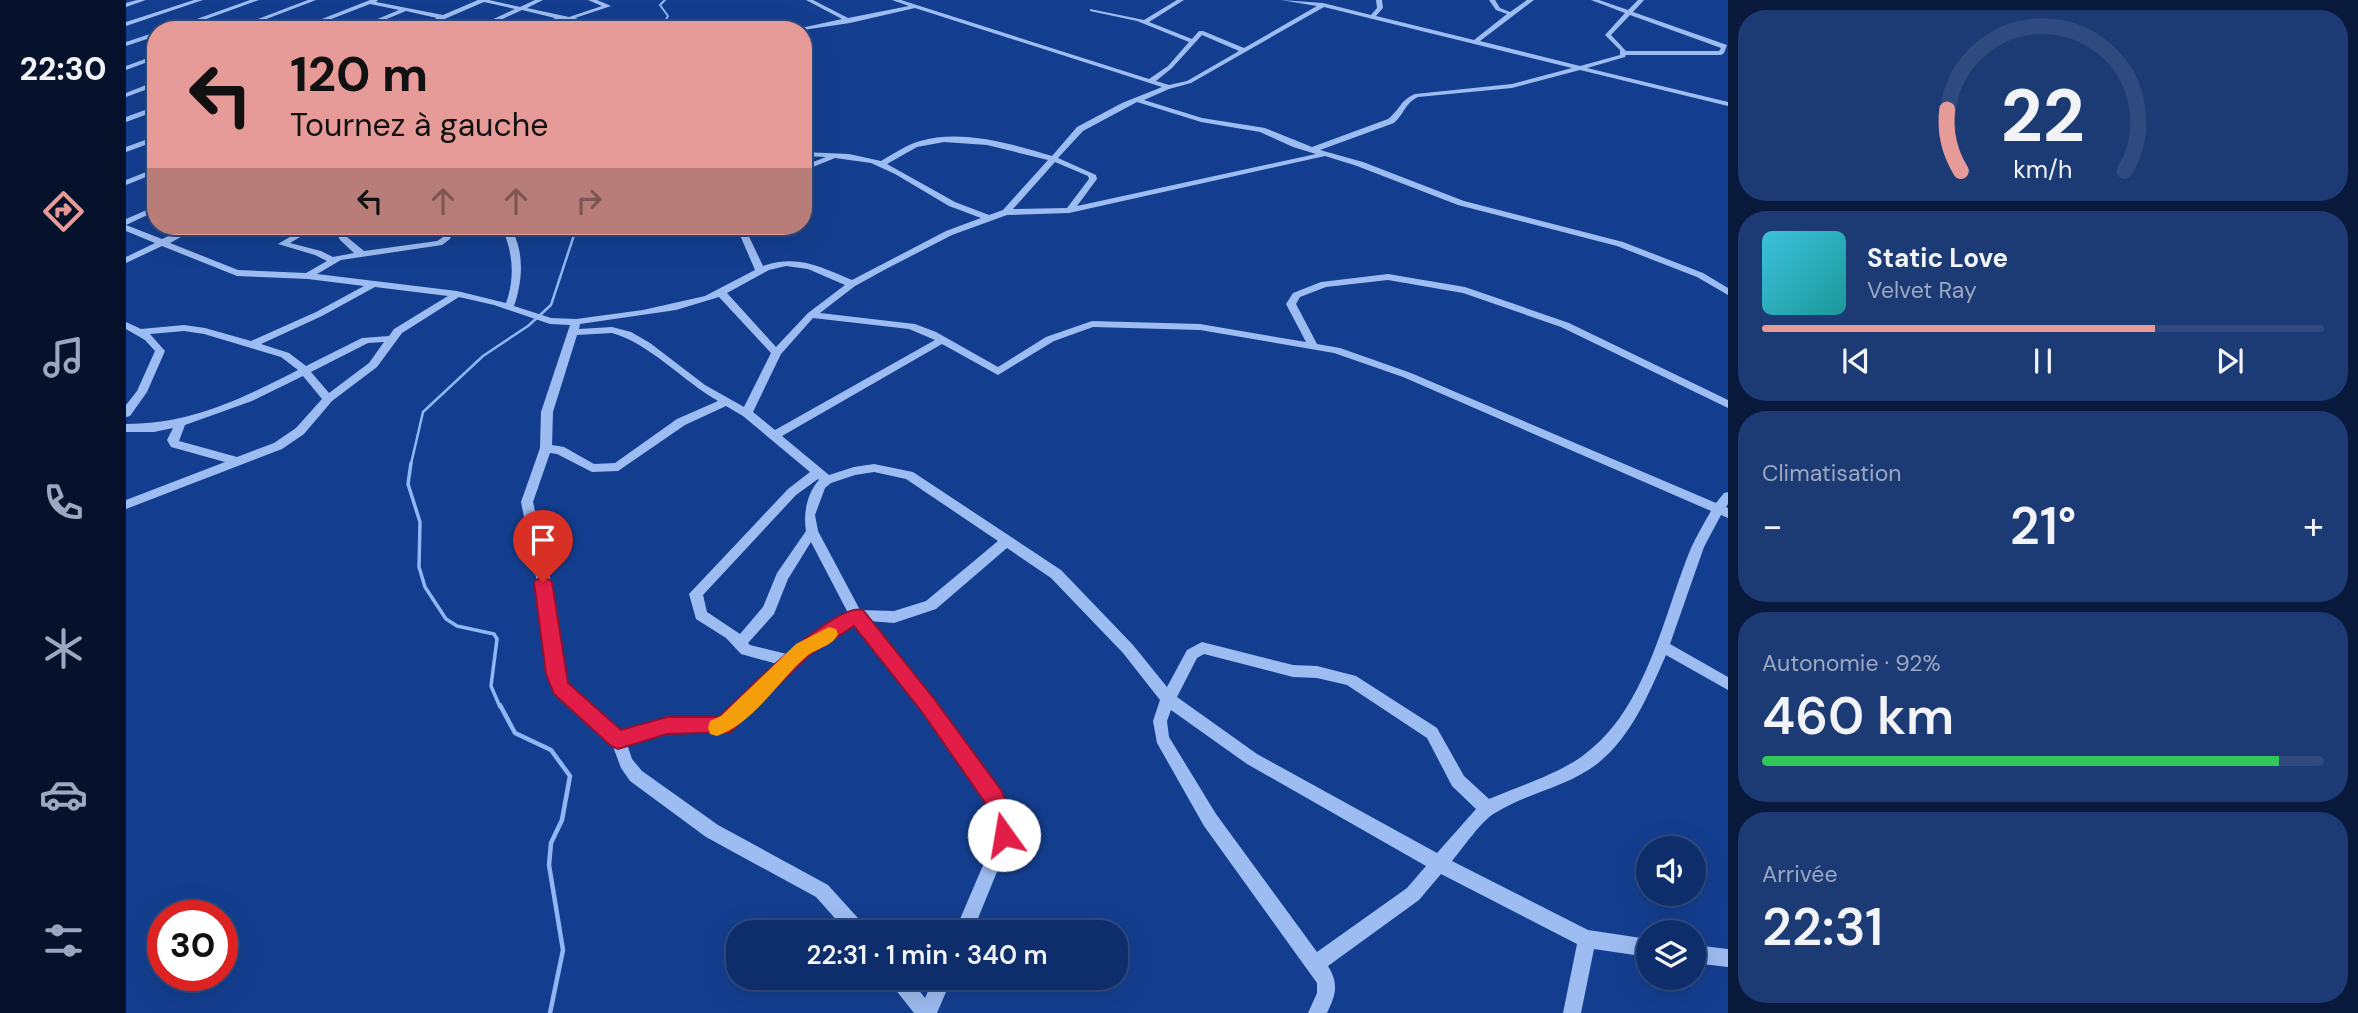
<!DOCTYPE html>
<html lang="fr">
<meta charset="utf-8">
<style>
:root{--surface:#0e2e6b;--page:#1c3a73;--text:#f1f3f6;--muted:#9ba8c1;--line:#2e4a7e;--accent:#e69b98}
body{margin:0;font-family:"DM Sans",sans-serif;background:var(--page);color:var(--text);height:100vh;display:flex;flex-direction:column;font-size:26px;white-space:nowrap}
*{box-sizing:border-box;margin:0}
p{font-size:23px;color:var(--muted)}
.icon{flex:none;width:38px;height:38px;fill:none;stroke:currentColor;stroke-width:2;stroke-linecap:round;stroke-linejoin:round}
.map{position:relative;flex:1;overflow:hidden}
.details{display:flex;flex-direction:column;gap:10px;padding:10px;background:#08193b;width:630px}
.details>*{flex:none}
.guide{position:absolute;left:21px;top:21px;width:665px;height:214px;border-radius:28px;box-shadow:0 7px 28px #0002,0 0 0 2px var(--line);background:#e69b98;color:#111;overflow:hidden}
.buttons{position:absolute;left:1510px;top:836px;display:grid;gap:14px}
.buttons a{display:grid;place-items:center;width:70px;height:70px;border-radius:50%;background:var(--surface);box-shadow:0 7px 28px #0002,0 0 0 2px var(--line);font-size:35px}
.speed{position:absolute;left:21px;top:900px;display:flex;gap:14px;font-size:35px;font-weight:700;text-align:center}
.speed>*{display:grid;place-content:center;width:91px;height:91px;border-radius:50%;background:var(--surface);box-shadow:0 7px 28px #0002,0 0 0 2px var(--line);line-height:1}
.speed .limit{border:10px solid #d22;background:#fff;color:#111}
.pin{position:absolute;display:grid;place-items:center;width:60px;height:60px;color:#fff;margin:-72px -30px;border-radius:50% 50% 50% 0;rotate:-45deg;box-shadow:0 0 7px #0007}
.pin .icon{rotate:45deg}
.me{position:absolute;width:77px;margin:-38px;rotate:347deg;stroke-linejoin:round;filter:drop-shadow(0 0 5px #0008)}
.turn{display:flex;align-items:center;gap:24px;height:147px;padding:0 28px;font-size:32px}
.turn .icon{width:91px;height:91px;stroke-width:2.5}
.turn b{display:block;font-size:49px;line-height:60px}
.lanes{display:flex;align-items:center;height:66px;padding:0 28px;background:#0003;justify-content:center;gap:35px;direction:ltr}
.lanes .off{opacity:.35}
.big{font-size:52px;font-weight:600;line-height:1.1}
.details .tile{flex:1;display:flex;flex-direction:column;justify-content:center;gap:10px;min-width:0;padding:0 24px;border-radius:28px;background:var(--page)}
.details .dial{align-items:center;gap:0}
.dial svg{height:182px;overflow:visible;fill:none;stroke:var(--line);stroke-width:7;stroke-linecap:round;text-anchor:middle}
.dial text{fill:var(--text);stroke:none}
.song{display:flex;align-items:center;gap:21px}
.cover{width:84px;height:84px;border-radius:10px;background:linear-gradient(135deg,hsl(190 70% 55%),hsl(180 70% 35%))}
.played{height:7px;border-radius:4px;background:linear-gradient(90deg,var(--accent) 70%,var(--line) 70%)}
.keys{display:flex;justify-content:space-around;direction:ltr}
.heat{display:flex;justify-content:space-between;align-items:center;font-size:38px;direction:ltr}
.charge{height:10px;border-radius:5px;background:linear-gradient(90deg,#34c759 92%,var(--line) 0)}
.trip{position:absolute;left:600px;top:920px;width:402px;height:70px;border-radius:28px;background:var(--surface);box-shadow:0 7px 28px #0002,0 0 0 2px var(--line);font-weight:600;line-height:70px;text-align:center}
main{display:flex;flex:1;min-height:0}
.tabs{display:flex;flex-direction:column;width:126px;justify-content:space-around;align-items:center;background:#06122b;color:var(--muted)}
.tabs .icon{width:49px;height:49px}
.tabs .active{color:var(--accent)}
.tabs b{font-size:32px;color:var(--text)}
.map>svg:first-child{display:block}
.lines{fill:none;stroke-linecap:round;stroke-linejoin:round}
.stream-far3{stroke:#8fb6f5;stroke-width:2}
.stream-far2{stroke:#8fb6f5;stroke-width:2.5}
.stream-far1{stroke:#8fb6f5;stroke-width:3.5}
.stream{stroke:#8fb6f5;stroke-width:4.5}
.minor{fill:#9dbcf1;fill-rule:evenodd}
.route{fill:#e11d48;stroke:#92132f;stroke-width:2}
.slow{fill:#f59e0b}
</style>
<main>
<nav class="tabs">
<b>22:30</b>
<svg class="icon active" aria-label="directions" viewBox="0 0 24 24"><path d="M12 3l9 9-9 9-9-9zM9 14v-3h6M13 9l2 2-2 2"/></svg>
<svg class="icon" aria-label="music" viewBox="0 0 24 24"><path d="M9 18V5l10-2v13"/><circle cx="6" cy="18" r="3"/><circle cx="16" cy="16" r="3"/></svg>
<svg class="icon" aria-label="phone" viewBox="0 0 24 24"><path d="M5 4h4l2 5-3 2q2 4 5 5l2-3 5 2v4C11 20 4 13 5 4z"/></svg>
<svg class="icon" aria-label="climate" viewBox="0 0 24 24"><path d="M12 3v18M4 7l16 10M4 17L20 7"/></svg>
<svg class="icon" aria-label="car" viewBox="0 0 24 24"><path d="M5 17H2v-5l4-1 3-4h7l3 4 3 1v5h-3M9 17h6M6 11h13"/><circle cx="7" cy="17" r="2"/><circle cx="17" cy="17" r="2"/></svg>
<svg class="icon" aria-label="filters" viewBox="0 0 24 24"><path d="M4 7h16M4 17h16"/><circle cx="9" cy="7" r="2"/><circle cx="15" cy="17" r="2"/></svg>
</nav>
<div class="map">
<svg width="1602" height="1013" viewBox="0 0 1602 1013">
<rect width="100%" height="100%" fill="#133e8f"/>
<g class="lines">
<polyline class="stream-far3" points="534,30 542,16 534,5 539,0"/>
<polyline class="stream-far2" points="285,464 297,412 357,356 402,326 425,305 451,226"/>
<polyline class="stream-far1" points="285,463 282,484 294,522 293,567 299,587 320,619 331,626 368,634 371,639 365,686 374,707"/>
<polyline class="stream" points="374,705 389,733 425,750 444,776 436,820 425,843 423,865 437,950 424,1013"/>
<g class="minor">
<polygon points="11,0 20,0 0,7 0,3"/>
<polygon points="68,0 77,0 0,26 0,22"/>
<polygon points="124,0 133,0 50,30 40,30"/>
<polygon points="182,0 190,0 112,30 103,30"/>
<polygon points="244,0 252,0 250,2 317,15 352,0 363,0 394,7 409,0 417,0 401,8 443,17 476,6 462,0 471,0 485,6 449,18 470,25 468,30 461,30 464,26 461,24 436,19 413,30 405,30 429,18 396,10 353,30 344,30 389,9 358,2 293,30 284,30 311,18 280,11 234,30 225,30 273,10 244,4 177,30 168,30"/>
<path d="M680 0H687L722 18 783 6 766 0H775L1023 79 1042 66 1063 42 1011 21 964 11V9L1018 20 1051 0H1058L1023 22 1066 39 1073 31H1077L1118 48 1191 6 1155 0 1197 3 1245 15 1251 8 1250 0H1256L1257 8 1250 16 1348 40 1381 14 1370 10 1363 0H1369L1374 8 1384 12 1401 0H1408L1354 41 1454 66 1494 55V50L1479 35 1499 13 1465 0H1473L1502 10 1512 0H1518L1507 12 1601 45 1598 53 1595 55H1500L1499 57 1461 68 1602 102V106L1454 70 1386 88 1292 97C1278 104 1280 112 1268 123L1194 150 1237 162 1338 201 1497 242 1577 273 1602 288V295L1571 277 1491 246 1332 205 1231 166 1199 156 943 213 881 215 826 235 760 269 729 286 694 313 789 324 810 332 872 367 920 337 966 321 1074 324 1180 342 1160 304 1167 293 1195 282 1262 274 1339 287 1443 323 1602 400V408L1435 327 1337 293 1262 280 1200 287 1174 297 1170 304 1191 344 1214 348 1285 373 1590 503 1598 493 1602 492V504L1600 507 1602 508V518L1595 515 1578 547 1544 644 1602 677V690L1540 655C1522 695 1506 736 1471 764 1441 787 1401 793 1369 813 1356 820 1336 849 1326 861L1462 930 1522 939V957L1468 949 1455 1013H1437L1451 944 1315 874 1293 900 1202 966C1213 984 1210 995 1201 1013H1182L1191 993V983L1078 826 1031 743 1027 721 1034 700 997 653 925 578 881 548 810 609 768 623 743 621 820 717 874 792 885 816 886 835 846 933H828L870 835 869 816 862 802 810 727 728 623 681 653 602 731 597 733H541L501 744 506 759 516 771 592 825 702 885 740 927 743 933H722L690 897 580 837 504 781 495 768 486 744 430 692 428 688 422 674 414 597 395 502 414 448 415 412 444 325 424 324 368 305 333 297 276 333 251 367 206 401 178 434 156 449 0 509V500L99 462 45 447 41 440 47 428 28 432H0V424C65 424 115 399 172 370L155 357 78 334 58 331 24 334 39 351 21 392 4 416 0 417V405L11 391 29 351 19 340 0 329V322L15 329 58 325 79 328 125 341 190 312 238 286 182 279 111 276 36 246 0 263V257L29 243 0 231V225L36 239 65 226H75L44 243 112 270 180 273 201 261 189 255 152 244 177 229 184 231 164 243 195 251 207 257 228 253 214 240 207 226H215L221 237 238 251 311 241 316 238 321 226H329L324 239 316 245 215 260 191 274 331 291 380 303C389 278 387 254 377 230L371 226H383C399 248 397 281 388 306L425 318 450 319 517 310 579 296 629 270 610 226H618L637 266C672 254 694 267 726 280L820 231 855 218 823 206 769 174 745 163 709 158 677 171V166L700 157 677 156V152L723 154 755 161C767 154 780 145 794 141 836 129 886 144 926 156L951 127 996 103 1036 87 789 8 724 23 677 30H666L716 19ZM1198 7 1446 68 1386 84 1289 94C1273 101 1275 109 1262 119L1186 147 1139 128 1076 118 1018 100 1043 89 1065 83ZM1504 15 1595 48 1593 51H1500L1485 35ZM1076 35 1113 51 1061 81 1043 85 1030 81 1046 68ZM1011 102 1075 122 1134 132 1167 147 1190 154 951 206 971 179 970 175 932 158 957 131ZM818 142 861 145 922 160 877 210 863 215 829 202 761 164 791 147ZM929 162 962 176 963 179 941 208 887 209ZM660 266 682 269 719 285 682 313 650 347 601 293 643 270ZM249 287 322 296 268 329 263 336 236 338 180 366 163 353 135 344 196 316ZM593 297 645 353 618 407 579 385 524 343 505 332 486 327 453 329 454 324 550 310ZM687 318 783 329 809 340 649 430 627 412 655 354ZM967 327 1074 330 1208 353 1277 377 1585 511C1578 523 1571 535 1565 548 1537 616 1521 708 1459 754 1433 774 1393 786 1363 799L1338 776 1311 728 1230 676 1191 666 1167 665 1076 642 1061 650 1041 687 1007 645 935 570 787 472 748 464 728 467 703 475 656 436 816 344 872 375 928 341ZM486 333C523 343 557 381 592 401L551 419 489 463 468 464 438 447 426 445 427 412 451 335ZM258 342 243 363 203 393 185 372 242 343ZM177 376 196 399 170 428 148 443 111 457 53 441 59 425 126 401ZM600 406 617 416 684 472 662 489 563 594 570 619 600 638 615 654 651 664 594 719H541L494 732 440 684 436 674 428 597 407 502 424 453 431 454 466 472 492 471 559 425ZM748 472 780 479 872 541 800 601 768 611 734 610 692 531 689 515 699 488 705 483 729 475ZM692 479 693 480C681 493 677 514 680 531L651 573 637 607 614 634 581 612 577 595 670 495ZM685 542 722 613 671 645 661 654 624 645 622 643 648 614 662 579ZM1078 654 1167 677 1191 678 1221 685 1301 738 1326 786 1350 809 1311 853 1131 754 1051 697 1071 658ZM1045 710 1121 764 1300 866 1281 888 1191 952 1090 814 1043 737 1041 721Z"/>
<polygon points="30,32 30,36 0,46 0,42"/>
<polygon points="30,55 30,59 0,70 0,66"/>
<polygon points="30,81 30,86 0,97 0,93"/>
<polygon points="30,106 30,111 0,122 0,117"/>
<polygon points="30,136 30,141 0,152 0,147"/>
<polygon points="30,168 30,173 0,185 0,180"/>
<polygon points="30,206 30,211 0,225 0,219"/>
<polygon points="1568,945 1602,949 1602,967 1568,963"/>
<polygon points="762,978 783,978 799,998 808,978 826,978 811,1013 788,1013 765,984"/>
</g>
</g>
<path class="route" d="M417 575 426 582 442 683 495 730 541 717H593C615 696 709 601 737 610L809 700 875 790 887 816 888 835 885 843 878 846 870 843 866 817 860 804 796 712 728 626 683 655 604 732 541 734 492 749 485 746 428 694 420 674 408 582Z"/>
<path class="slow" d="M703 627 710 629 712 634C707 646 691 648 681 656 652 681 628 723 591 736L584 734 582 728 584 721 595 716 670 644Z"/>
</svg>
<div class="buttons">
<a><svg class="icon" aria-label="sound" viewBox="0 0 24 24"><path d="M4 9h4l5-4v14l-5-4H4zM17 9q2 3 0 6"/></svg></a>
<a><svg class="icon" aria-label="layers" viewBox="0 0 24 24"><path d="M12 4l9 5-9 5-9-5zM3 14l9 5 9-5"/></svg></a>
</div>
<div class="speed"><div class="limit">30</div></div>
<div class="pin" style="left:417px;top:582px;background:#d93025"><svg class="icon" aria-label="arrive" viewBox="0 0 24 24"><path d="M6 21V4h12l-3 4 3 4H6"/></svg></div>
<svg class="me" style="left:878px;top:835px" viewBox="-20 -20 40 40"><circle r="19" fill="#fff"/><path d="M0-13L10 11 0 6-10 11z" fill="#e11d48"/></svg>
<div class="trip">22:31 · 1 min · 340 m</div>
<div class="guide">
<div class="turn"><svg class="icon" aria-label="left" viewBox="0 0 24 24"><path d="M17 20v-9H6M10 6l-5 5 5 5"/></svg><div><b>120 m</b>Tournez à gauche</div></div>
<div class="lanes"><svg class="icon" aria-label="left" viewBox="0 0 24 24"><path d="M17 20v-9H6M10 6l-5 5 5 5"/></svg><svg class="icon off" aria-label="ahead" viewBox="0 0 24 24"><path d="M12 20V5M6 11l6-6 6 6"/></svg><svg class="icon off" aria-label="ahead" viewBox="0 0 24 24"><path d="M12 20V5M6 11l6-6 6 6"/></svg><svg class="icon off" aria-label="right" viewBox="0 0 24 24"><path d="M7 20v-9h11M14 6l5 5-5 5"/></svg></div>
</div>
</div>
<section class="details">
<div class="tile dial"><svg viewBox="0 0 100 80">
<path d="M14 69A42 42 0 1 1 86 69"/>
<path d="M14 69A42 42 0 0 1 8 42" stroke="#e69b98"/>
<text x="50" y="56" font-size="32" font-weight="700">22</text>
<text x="50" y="72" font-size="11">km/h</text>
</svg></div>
<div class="tile">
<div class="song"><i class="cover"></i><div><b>Static Love</b><p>Velvet Ray</p></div></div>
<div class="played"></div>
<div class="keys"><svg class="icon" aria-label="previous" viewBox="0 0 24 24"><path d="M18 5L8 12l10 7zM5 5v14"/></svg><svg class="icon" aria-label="pause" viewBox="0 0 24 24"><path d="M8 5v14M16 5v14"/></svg><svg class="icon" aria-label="next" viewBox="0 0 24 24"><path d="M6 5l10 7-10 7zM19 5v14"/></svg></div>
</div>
<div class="tile"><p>Climatisation</p>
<div class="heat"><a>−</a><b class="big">21°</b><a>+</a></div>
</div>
<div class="tile"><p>Autonomie · 92%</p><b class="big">460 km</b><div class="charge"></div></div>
<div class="tile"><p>Arrivée</p><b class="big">22:31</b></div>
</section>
</main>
